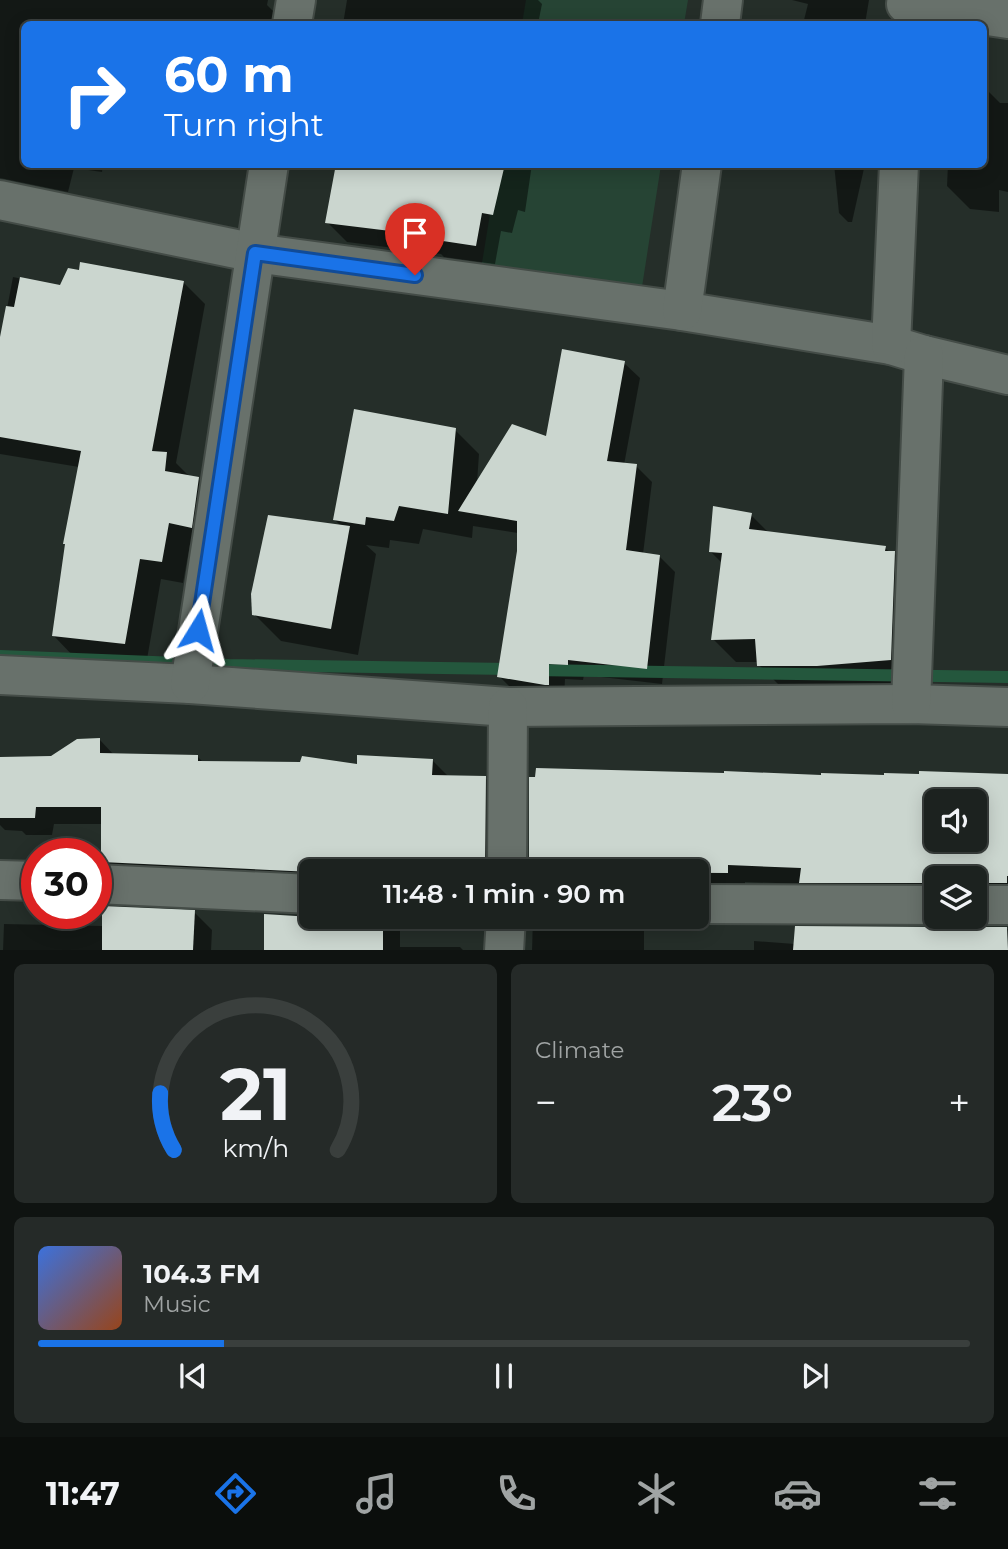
<!DOCTYPE html>
<meta charset="utf-8">
<style>
:root{--surface:#1c221f;--page:#252a28;--text:#f1f3f6;--muted:#a0a4a4;--line:#3a3f3d;--accent:#1a73e8}
body{margin:0;font-family:Montserrat,sans-serif;background:var(--page);color:var(--text);height:100vh;display:flex;flex-direction:column;font-size:26px;white-space:nowrap}
*{box-sizing:border-box;margin:0}
p{font-size:23px;color:var(--muted)}
.icon{flex:none;width:38px;height:38px;fill:none;stroke:currentColor;stroke-width:2;stroke-linecap:round;stroke-linejoin:round}
.map{position:relative;height:950px;overflow:hidden}
.panel{display:flex;flex-direction:column;gap:14px;padding:14px;background:#0f1311;flex:1}
.panel>*{flex:none}
.top-card{position:absolute;left:21px;top:21px;width:966px;height:147px;border-radius:10px;box-shadow:0 4px 18px #0003,0 0 0 2px var(--line);background:#1a73e8;color:#fff;overflow:hidden}
.tools{position:absolute;left:924px;top:789px;display:grid;gap:14px}
.tools a{display:grid;place-items:center;width:63px;height:63px;border-radius:10px;background:var(--surface);box-shadow:0 4px 18px #0003,0 0 0 2px var(--line);font-size:35px}
.speed{position:absolute;left:21px;top:838px;display:flex;gap:14px;font-size:35px;font-weight:700;text-align:center}
.speed>*{display:grid;place-content:center;width:91px;height:91px;border-radius:50%;background:var(--surface);box-shadow:0 4px 18px #0003,0 0 0 2px var(--line);line-height:1}
.speed .limit{border:10px solid #d22;background:#fff;color:#111}
.pin{position:absolute;display:grid;place-items:center;width:60px;height:60px;color:#fff;margin:-72px -30px;border-radius:50% 50% 50% 0;rotate:-45deg;box-shadow:0 0 7px #0007}
.pin .icon{rotate:45deg}
.me{position:absolute;width:77px;margin:-38px;rotate:8deg;stroke-linejoin:round;filter:drop-shadow(0 0 5px #0008)}
.turn{display:flex;align-items:center;gap:24px;height:147px;padding:0 28px;font-size:32px}
.turn .icon{width:91px;height:91px;stroke-width:2.5}
.turn b{display:block;font-size:49px;line-height:60px}
.big{font-size:52px;font-weight:600;line-height:1.1}
.panel .widget{flex:1;display:flex;flex-direction:column;justify-content:center;gap:10px;min-width:0;padding:0 24px;border-radius:10px;background:var(--page)}
.panel .dial{align-items:center;gap:0}
.dial svg{height:182px;overflow:visible;fill:none;stroke:var(--line);stroke-width:7;stroke-linecap:round;text-anchor:middle}
.dial text{fill:var(--text);stroke:none}
.song{display:flex;align-items:center;gap:21px}
.cover{width:84px;height:84px;border-radius:10px;background:linear-gradient(135deg,hsl(220 70% 55%),hsl(20 70% 35%))}
.played{height:7px;border-radius:4px;background:linear-gradient(90deg,var(--accent) 20%,var(--line) 20%)}
.keys{display:flex;justify-content:space-around;direction:ltr}
.heat{display:flex;justify-content:space-between;align-items:center;font-size:38px;direction:ltr}
.panel .tiles{flex:1;display:grid;gap:14px;grid-template-columns:1fr 1fr}
.widget:last-child{grid-column:span 2}
.trip{position:absolute;left:299px;top:859px;width:410px;height:70px;border-radius:10px;background:var(--surface);box-shadow:0 4px 18px #0003,0 0 0 2px var(--line);font-weight:600;line-height:70px;text-align:center}
.tab-bar{display:flex;height:112px;justify-content:space-around;align-items:center;background:#0b0e0c;color:var(--muted)}
.tab-bar .icon{width:49px;height:49px}
.tab-bar .selected{color:var(--accent)}
.tab-bar b{font-size:32px;color:var(--text)}
.map>svg:first-child{display:block}
.green{fill:#264434}
.shadow{fill:#0007;fill-rule:evenodd}
.lines{fill:none;stroke-linecap:round;stroke-linejoin:round}
.stream{stroke:#24573d;stroke-width:12}
.building{fill:#cbd6cf;fill-rule:evenodd}
.street-casing{stroke:#444c47;stroke-width:42}
.street{stroke:#68716b;stroke-width:38}
.route-casing{stroke:#114b97;stroke-width:18}
.route{stroke:#1a73e8;stroke-width:12}
</style>
<div class="map">
<svg width="1008" height="951" viewBox="0 0 1008 951">
<rect width="100%" height="100%" fill="#252e29"/>
<g class="green">
<polygon points="526,0 688,0 684,24 522,24"/>
<polygon points="498,165 661,165 642,287 482,263"/>
</g>
<g class="shadow">
<polygon points="0,0 268,0 267,5 275,13 274,24 24,24 24,164 103,164 102,172 74,168 68,192 0,178"/>
<polygon points="347,0 538,0 542,4 538,24 343,24"/>
<polygon points="792,0 869,0 865,24 803,24 808,4"/>
<polygon points="984,87 1000,103 1008,103 1008,192 999,190 999,212 970,209 947,186 948,164 984,164"/>
<polygon points="338,164 532,164 525,212 518,210 512,233 501,231 495,264 444,257 441,254 347,242 327,222"/>
<polygon points="834,164 865,164 852,222 848,222 839,213"/>
<polygon points="13,277 61,287 183,282 205,304 176,463 188,475 198,479 220,501 213,548 190,544 183,583 161,579 146,665 75,658 54,636 79,467 0,454 0,339 1,340"/>
<polygon points="624,363 640,378 624,465 636,466 652,482 643,554 659,556 675,572 662,684 584,675 583,680 565,679 564,700 515,692 499,676 518,551 518,533 473,526 472,538 423,529 419,544 390,540 389,548 366,545 376,554 358,655 281,641 254,614 342,527 335,520 455,430 479,454 477,483 547,438"/>
<polygon points="751,515 769,533 885,548 891,553 894,553 917,576 913,682 841,688 782,688 759,665 759,662 736,662 713,639 722,563 710,551"/>
<polygon points="100,740 114,755 198,757 204,763 359,766 432,760 449,777 485,778 503,795 502,872 312,872 312,888 121,879 103,862 103,824 54,824 52,835 26,835 22,831 5,830 0,825 0,759 52,758"/>
<path d="M1008 776V900L975 911V878H936V900L819 899 804 884 745 882V889L696 908V872L823 777ZM936 802H975V840H936Z"/>
<polygon points="194,912 212,930 211,951 3,951 4,924 103,926"/>
<polygon points="265,915 311,918 400,917 400,947 460,947 464,951 266,951"/>
<polygon points="533,917 644,917 644,951 532,951"/>
<polygon points="956,917 964,926 974,929 1008,929 1008,951 754,951 754,941 795,944 936,929 948,925"/>
</g>
<g class="lines">
<g class="stream">
<polyline points="0,656 229,665 514,669"/>
<polyline points="532,670 1008,677"/>
</g>
</g>
<g class="building">
<polygon points="336,164 505,164 493,215 482,213 476,246 423,238 423,235 325,223"/>
<polygon points="80,262 184,281 152,451 167,452 165,471 199,477 192,528 169,523 162,562 140,559 125,644 52,636 65,544 63,544 81,451 0,437 0,337 6,306 14,307 20,277 60,285 68,268 79,270"/>
<polygon points="562,349 625,361 607,461 637,464 626,550 660,555 647,669 568,660 568,665 549,664 549,685 545,685 497,677 517,551 517,521 458,511 512,424 546,436"/>
<polygon points="354,409 456,428 448,514 399,506 394,521 366,517 365,525 333,520"/>
<polygon points="713,506 752,513 749,529 886,546 885,551 895,551 891,660 817,666 757,666 755,639 711,640 722,553 709,552"/>
<polygon points="268,515 350,526 331,629 252,615 251,594"/>
<polygon points="100,738 100,753 198,755 198,761 300,762 302,756 357,764 357,755 433,759 432,775 486,776 485,872 312,872 101,862 101,807 36,807 35,818 0,818 0,757 51,756 77,739"/>
<path d="M536 768 724 773V771L821 775V773L884 775V773L919 774V771L1008 774V876H1007V883H975V878H936V883H799L801 868 728 865V873L529 872V777H535ZM936 802H975V840H936Z"/>
<polygon points="102,906 195,910 193,950 102,950"/>
<polygon points="264,914 312,917 383,917 383,950 264,950"/>
<polygon points="954,917 957,917 965,924 974,927 1007,927 1008,950 793,950 795,926 936,927 946,924"/>
</g>
<g class="lines">
<g class="street-casing">
<g id="street">
<polyline points="906,4 1008,19"/>
<polyline points="292,24 296,0"/>
<polyline points="720,24 723,0"/>
<polyline points="0,200 255,253 682,311 891,345 924,355 1008,375"/>
<polyline points="682,311 702,164"/>
<polyline points="891,345 899,164"/>
<polyline points="0,675 190,684 508,707 911,704 1008,707"/>
<polyline points="190,684 269,164"/>
<polyline points="911,704 924,355"/>
<polyline points="507,872 508,707"/>
<polyline points="0,880 37,881"/>
<polyline points="96,884 312,894"/>
<polyline points="696,904 936,905"/>
<polyline points="975,905 1008,905"/>
<polyline points="504,951 506,917"/>
</g>
</g>
<use href="#street" class="street"/>
</g>
<g class="lines">
<g class="route-casing">
<polyline id="route" points="198,630 255,253 415,275"/>
</g>
<use href="#route" class="route"/>
</g>
</svg>
<div class="tools">
<a><svg class="icon" aria-label="sound" viewBox="0 0 24 24"><path d="M4 9h4l5-4v14l-5-4H4zM17 9q2 3 0 6"/></svg></a>
<a><svg class="icon" aria-label="layers" viewBox="0 0 24 24"><path d="M12 4l9 5-9 5-9-5zM3 14l9 5 9-5"/></svg></a>
</div>
<div class="speed"><div class="limit">30</div></div>
<div class="pin" style="left:415px;top:275px;background:#d93025"><svg class="icon" aria-label="arrive" viewBox="0 0 24 24"><path d="M6 21V4h12l-3 4 3 4H6"/></svg></div>
<svg class="me" style="left:198px;top:630px" viewBox="-20 -20 40 40"><path d="M0-17L14 15 0 8-14 15z" fill="#1a73e8" stroke="#fff" stroke-width="4"/></svg>
<div class="trip">11:48 · 1 min · 90 m</div>
<div class="top-card">
<div class="turn"><svg class="icon" aria-label="right" viewBox="0 0 24 24"><path d="M7 20v-9h11M14 6l5 5-5 5"/></svg><div><b>60 m</b>Turn right</div></div>
</div>
</div>
<section class="panel">
<div class="tiles">
<div class="widget dial"><svg viewBox="0 0 100 80">
<path d="M14 69A42 42 0 1 1 86 69"/>
<path d="M14 69A42 42 0 0 1 8 44" stroke="#1a73e8"/>
<text x="50" y="56" font-size="32" font-weight="700">21</text>
<text x="50" y="72" font-size="11">km/h</text>
</svg></div>
<div class="widget"><p>Climate</p>
<div class="heat"><a>−</a><b class="big">23°</b><a>+</a></div>
</div>
<div class="widget">
<div class="song"><i class="cover"></i><div><b>104.3 FM</b><p>Music</p></div></div>
<div class="played"></div>
<div class="keys"><svg class="icon" aria-label="previous" viewBox="0 0 24 24"><path d="M18 5L8 12l10 7zM5 5v14"/></svg><svg class="icon" aria-label="pause" viewBox="0 0 24 24"><path d="M8 5v14M16 5v14"/></svg><svg class="icon" aria-label="next" viewBox="0 0 24 24"><path d="M6 5l10 7-10 7zM19 5v14"/></svg></div>
</div>
</div>
</section>
<nav class="tab-bar">
<b>11:47</b>
<svg class="icon selected" aria-label="directions" viewBox="0 0 24 24"><path d="M12 3l9 9-9 9-9-9zM9 14v-3h6M13 9l2 2-2 2"/></svg>
<svg class="icon" aria-label="music" viewBox="0 0 24 24"><path d="M9 18V5l10-2v13"/><circle cx="6" cy="18" r="3"/><circle cx="16" cy="16" r="3"/></svg>
<svg class="icon" aria-label="phone" viewBox="0 0 24 24"><path d="M5 4h4l2 5-3 2q2 4 5 5l2-3 5 2v4C11 20 4 13 5 4z"/></svg>
<svg class="icon" aria-label="climate" viewBox="0 0 24 24"><path d="M12 3v18M4 7l16 10M4 17L20 7"/></svg>
<svg class="icon" aria-label="car" viewBox="0 0 24 24"><path d="M5 17H2v-5l4-1 3-4h7l3 4 3 1v5h-3M9 17h6M6 11h13"/><circle cx="7" cy="17" r="2"/><circle cx="17" cy="17" r="2"/></svg>
<svg class="icon" aria-label="filters" viewBox="0 0 24 24"><path d="M4 7h16M4 17h16"/><circle cx="9" cy="7" r="2"/><circle cx="15" cy="17" r="2"/></svg>
</nav>
